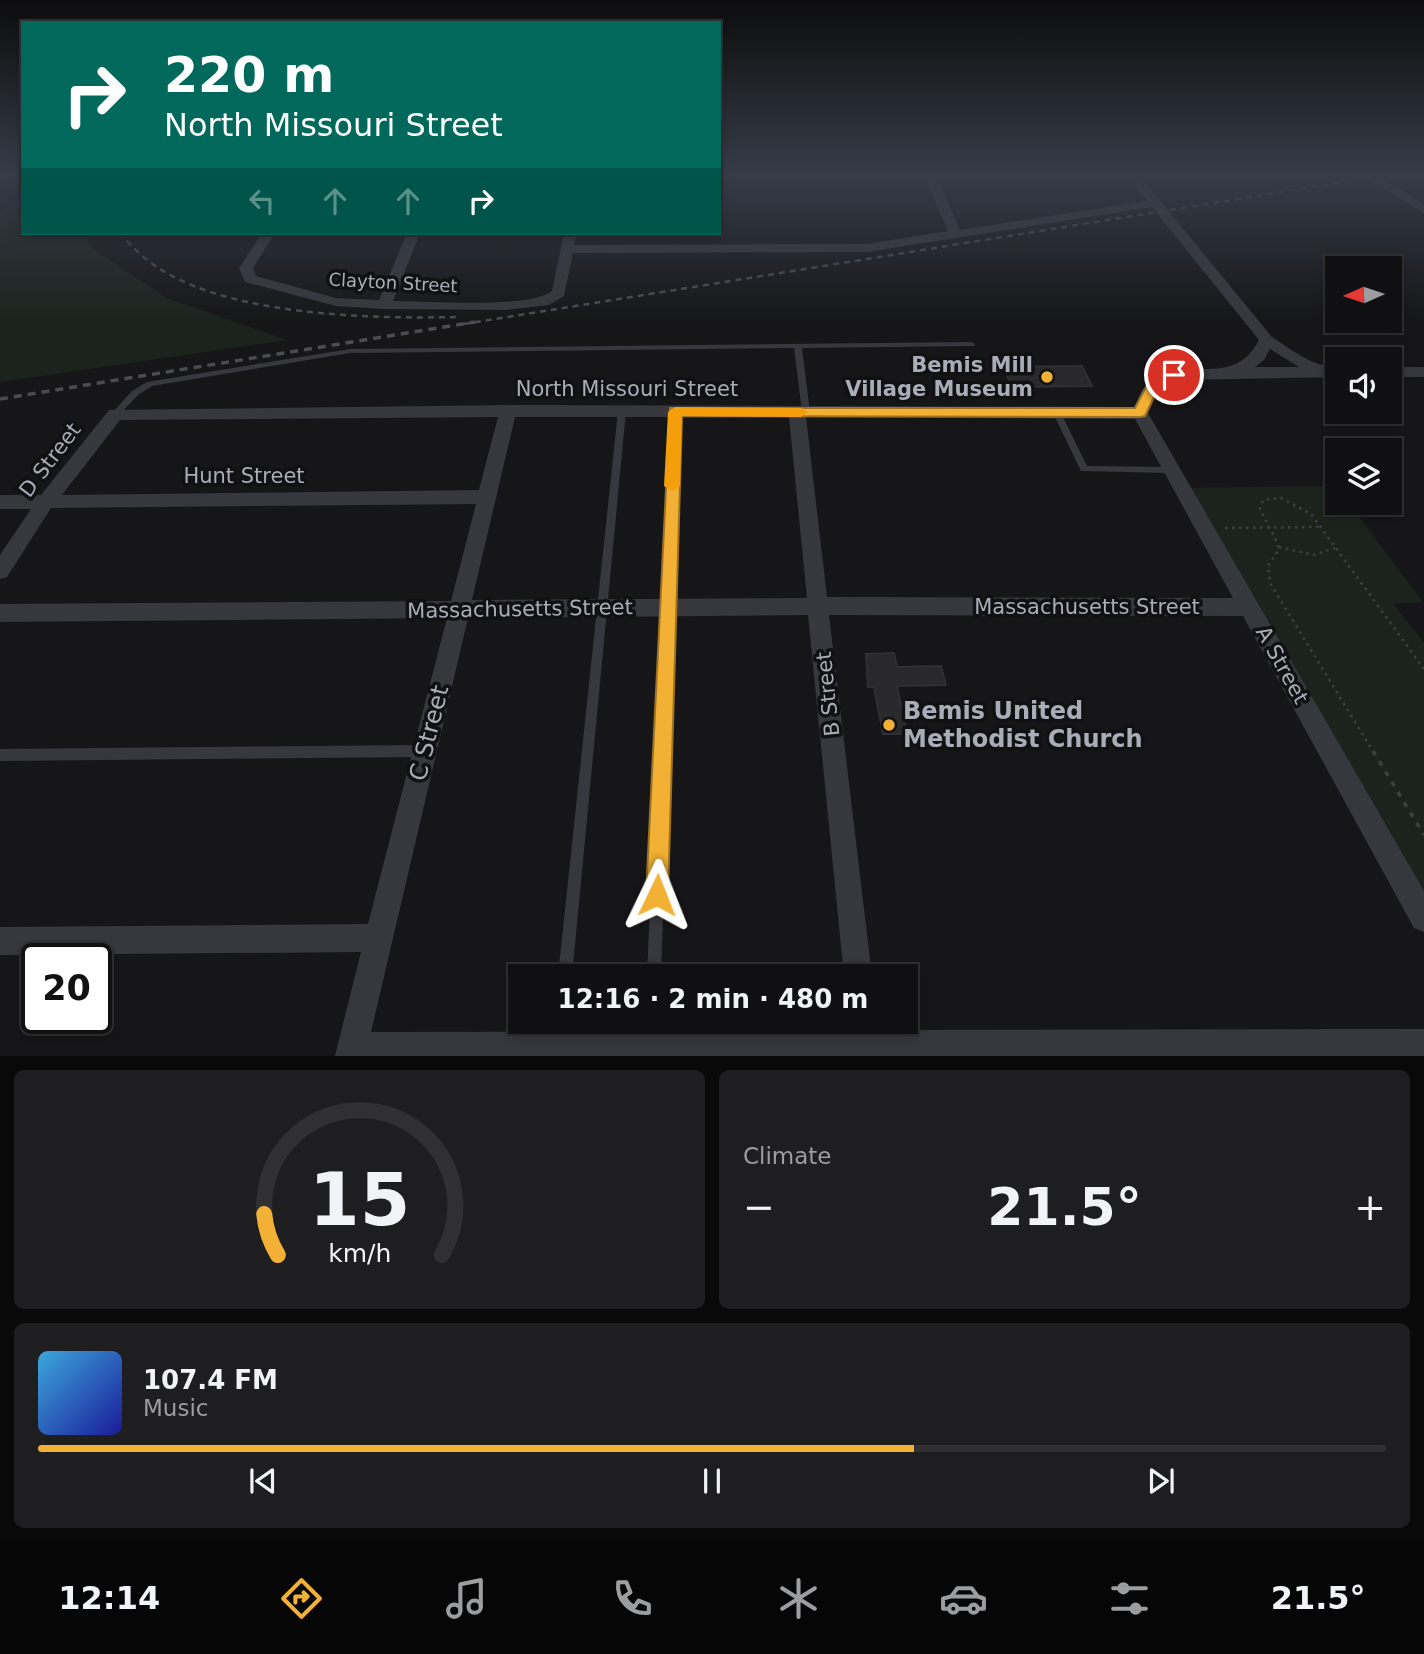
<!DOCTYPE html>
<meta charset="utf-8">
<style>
:root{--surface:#101012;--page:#1e1e20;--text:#f1f3f6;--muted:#9c9d9f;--line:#303032;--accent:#f2b134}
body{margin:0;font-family:"DejaVu Sans",sans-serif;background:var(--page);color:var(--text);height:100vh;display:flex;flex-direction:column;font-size:26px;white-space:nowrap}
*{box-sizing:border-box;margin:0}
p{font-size:23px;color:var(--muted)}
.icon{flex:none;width:38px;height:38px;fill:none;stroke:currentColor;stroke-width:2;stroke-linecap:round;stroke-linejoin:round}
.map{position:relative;height:1056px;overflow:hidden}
.panel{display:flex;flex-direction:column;gap:14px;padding:14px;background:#09090a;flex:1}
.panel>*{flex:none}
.top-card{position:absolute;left:21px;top:21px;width:700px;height:214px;border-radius:0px;box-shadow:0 4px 10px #0003,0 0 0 2px var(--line);background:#00695c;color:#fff;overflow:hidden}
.needle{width:46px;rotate:267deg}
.controls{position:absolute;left:1325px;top:256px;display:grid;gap:14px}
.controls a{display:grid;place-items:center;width:77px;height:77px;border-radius:0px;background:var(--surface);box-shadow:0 4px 10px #0003,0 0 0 2px var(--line);font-size:35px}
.speed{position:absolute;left:21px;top:943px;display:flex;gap:14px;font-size:35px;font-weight:700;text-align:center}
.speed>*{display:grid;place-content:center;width:91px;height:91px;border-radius:50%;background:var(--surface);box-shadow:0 4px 10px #0003,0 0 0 2px var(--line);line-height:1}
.speed .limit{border:4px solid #111;border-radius:10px;background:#fff;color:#111}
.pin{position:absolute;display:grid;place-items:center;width:60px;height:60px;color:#fff;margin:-30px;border:4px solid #fff;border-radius:50%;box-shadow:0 2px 7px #0007}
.me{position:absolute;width:77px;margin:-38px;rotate:2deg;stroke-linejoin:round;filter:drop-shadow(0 0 5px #0008)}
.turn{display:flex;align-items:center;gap:24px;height:147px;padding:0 28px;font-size:32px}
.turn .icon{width:91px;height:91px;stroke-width:2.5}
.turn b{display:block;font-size:49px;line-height:60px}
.lanes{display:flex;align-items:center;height:66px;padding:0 28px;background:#0003;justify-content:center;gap:35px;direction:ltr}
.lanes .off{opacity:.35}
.big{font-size:52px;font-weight:700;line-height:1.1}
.panel .tile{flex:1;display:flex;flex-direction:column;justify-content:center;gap:10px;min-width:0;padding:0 24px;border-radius:10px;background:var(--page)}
.panel .dial{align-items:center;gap:0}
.dial svg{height:182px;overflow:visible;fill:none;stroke:var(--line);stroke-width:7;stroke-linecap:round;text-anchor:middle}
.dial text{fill:var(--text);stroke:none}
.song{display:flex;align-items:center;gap:21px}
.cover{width:84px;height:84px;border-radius:10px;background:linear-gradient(135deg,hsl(200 70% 55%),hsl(240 70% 35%))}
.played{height:7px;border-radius:4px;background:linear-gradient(90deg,var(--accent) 65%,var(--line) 65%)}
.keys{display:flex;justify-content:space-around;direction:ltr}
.heat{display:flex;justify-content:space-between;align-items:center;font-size:38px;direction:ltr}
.panel .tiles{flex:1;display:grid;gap:14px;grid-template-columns:1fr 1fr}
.tile:last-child{grid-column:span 2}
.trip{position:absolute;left:508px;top:964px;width:410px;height:70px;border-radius:0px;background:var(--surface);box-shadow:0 4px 10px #0003,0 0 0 2px var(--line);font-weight:700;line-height:70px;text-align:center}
.menu{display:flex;height:112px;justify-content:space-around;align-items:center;background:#060607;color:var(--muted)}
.menu .icon{width:49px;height:49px}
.menu .current{color:var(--accent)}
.menu b{font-size:32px;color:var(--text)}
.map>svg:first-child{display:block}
.green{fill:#1c231d}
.building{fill:#29292c;stroke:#303034;stroke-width:2}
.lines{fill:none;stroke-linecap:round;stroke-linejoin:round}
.path-far1{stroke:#3d3f44;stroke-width:2.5;stroke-dasharray:2.5 4.5;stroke-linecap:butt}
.path{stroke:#3d3f44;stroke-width:3.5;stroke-dasharray:5 7;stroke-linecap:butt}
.lane{fill:#37383d;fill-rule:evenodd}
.street{fill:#37383d;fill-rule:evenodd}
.rail-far1{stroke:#4a4c52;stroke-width:2.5;stroke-dasharray:6 5;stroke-linecap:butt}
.rail{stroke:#4a4c52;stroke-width:3.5;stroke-dasharray:8 6;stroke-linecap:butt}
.route{fill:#f2b134;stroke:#9d7322;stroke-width:2}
.slow{fill:#f59e0b}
.poi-dot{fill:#f2b134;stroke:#111113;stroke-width:2.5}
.labels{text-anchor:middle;stroke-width:7;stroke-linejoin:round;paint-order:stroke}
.far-street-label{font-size:18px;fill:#a8adb8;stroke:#111113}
.poi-label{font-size:21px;font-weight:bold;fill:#a8adb8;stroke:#111113;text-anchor:end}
.street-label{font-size:21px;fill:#a8adb8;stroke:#111113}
.near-poi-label{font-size:24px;font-weight:bold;fill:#a8adb8;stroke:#111113;text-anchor:start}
.near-street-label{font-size:24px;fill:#a8adb8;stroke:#111113}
</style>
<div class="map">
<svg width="1424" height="1056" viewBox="0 0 1424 1056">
<rect width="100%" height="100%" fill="#161618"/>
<g class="green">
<polygon points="23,194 23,233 86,233 90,247 167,298 287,340 0,382 0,211"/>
<polygon points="1336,486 1337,502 1348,502 1423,602 1393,604 1424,642 1424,918 1181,488"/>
</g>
<g class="building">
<polygon points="1082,366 1092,386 1012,387 1003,367"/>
<polygon points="894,653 897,667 941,666 946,685 897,686 907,734 883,734 874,687 868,687 866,654"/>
</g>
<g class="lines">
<g class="path-far1">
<polyline points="1225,528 1320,527"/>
<polyline points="1279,547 1314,555 1335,548"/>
<polyline points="1374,753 1270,583 1268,566 1278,551 1278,544 1260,509 1263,500 1281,498 1311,514 1424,669"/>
</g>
<polyline class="path" points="1373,751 1424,835"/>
<g class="lane">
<polygon points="971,342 975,344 974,346 802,348 810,412 806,415 802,412 794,348 350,353 152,386 138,395 118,416 115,417 111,414 132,391 147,382 350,349"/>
<polygon points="622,408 626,411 572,976 558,976 618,411"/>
<polygon points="675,409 679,412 661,976 647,976 671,412"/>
<polygon points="1057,410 1061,413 1087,466 1170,467 1175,470 1170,473 1081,471 1053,413"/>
<polygon points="424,745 428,747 430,751 428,755 424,757 0,761 0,749"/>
<polygon points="553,1022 567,1022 566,1042 563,1047 558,1050 553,1047 550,1042"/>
<polygon points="645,1022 659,1022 659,1042 656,1047 651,1050 646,1047 643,1042"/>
</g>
<g class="street">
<path d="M923 174H935L960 230 1147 201 1126 174H1138L1272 337C1292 350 1313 367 1337 367V377L1177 380 1159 391 1148 413 1424 891V932L1414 928 1243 616 829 615 872 976H844L808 615 468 618 371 1032 849 1031 848 1022H878L879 1030 1424 1029V1056H335L361 952 0 955V927L368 924 447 618 0 622V604L451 601 476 504 51 508 7 577 0 579V555L31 509H0V495H41L109 410 508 405 1134 407C1138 400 1141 389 1148 383 1187 352 1232 391 1259 340L1152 207 867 252 573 253 564 296 549 305 506 310 384 309 336 306 245 282 239 268 262 233H275L253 268 256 276 336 298 379 300 407 233H420L393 301C426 301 530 309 552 291L564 233H576L574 245 867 244 948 231ZM1270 349 1299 367H1255L1264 360ZM498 417 479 490 62 495 120 420ZM515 417H789L807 598 472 600ZM806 417 1135 419 1233 598 827 597Z"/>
<polygon points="1359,174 1374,174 1424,204 1424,213"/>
<rect x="1390" y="367" width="34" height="10"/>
</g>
<g class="rail-far1">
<path d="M119 233C128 242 136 251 146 259 216 316 369 319 456 317"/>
<polyline points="464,324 1393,174"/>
</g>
<polyline class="rail" points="0,399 475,322"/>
</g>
<linearGradient id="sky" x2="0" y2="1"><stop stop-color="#0c0c0d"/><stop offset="0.54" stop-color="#363c48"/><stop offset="1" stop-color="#363c48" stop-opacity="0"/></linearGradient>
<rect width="1424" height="322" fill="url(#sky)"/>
<polygon class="route" points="1174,371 1181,375 1179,378 1157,390 1145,416 1140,417 682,416 668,895 665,903 657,906 649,903 646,895 670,408 1135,408 1147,385"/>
<polygon class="slow" points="675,407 801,408 808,412 801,417 682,416 680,486 672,491 664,486 668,412"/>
<g class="poi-dot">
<circle cx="1047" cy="377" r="7"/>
<circle cx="889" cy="725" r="7"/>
</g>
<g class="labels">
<g class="far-street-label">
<text transform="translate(393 283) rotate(3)" y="6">Clayton Street</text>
</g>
<g class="poi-label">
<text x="1033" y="372">Bemis Mill<tspan x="1033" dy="24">Village Museum</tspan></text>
</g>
<g class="street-label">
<text x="627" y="396">North Missouri Street</text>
<text transform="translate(50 460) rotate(-53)" y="7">D Street</text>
<text x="244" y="483">Hunt Street</text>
<text x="1087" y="614">Massachusetts Street</text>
<text transform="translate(520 609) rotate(-1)" y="7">Massachusetts Street</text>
<text transform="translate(1282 665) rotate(61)" y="7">A Street</text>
<text transform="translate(828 694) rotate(-96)" y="7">B Street</text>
</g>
<g class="near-poi-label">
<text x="903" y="719">Bemis United<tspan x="903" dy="28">Methodist Church</tspan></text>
</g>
<g class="near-street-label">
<text transform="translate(429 733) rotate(-76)" y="8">C Street</text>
</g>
</g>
</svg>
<div class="controls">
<a><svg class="needle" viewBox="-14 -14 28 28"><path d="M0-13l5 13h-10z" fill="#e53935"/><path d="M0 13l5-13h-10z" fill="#9c9d9f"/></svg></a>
<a><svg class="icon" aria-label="sound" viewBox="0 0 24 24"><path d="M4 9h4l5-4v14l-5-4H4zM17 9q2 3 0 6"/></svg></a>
<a><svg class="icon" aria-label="layers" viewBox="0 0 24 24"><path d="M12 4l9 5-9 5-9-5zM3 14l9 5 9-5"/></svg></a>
</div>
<div class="speed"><div class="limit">20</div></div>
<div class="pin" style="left:1174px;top:375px;background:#d93025"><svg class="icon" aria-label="arrive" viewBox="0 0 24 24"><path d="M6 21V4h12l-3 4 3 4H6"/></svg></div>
<svg class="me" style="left:657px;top:895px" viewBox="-20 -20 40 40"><path d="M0-17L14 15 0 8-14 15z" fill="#f2b134" stroke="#fff" stroke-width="4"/></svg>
<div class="trip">12:16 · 2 min · 480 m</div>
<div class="top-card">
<div class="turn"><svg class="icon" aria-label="right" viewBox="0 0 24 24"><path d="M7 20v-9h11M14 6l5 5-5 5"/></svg><div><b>220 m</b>North Missouri Street</div></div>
<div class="lanes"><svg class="icon off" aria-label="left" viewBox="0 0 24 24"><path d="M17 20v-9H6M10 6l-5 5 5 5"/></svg><svg class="icon off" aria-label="ahead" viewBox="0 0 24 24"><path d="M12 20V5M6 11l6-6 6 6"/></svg><svg class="icon off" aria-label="ahead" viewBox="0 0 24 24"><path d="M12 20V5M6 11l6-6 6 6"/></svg><svg class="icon" aria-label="right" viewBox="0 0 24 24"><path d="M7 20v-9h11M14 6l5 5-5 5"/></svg></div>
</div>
</div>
<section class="panel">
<div class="tiles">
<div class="tile dial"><svg viewBox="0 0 100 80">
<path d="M14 69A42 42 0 1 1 86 69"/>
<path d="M14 69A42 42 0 0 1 8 51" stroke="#f2b134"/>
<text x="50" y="56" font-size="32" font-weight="700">15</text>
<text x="50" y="72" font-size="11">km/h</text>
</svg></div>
<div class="tile"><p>Climate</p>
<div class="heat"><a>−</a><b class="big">21.5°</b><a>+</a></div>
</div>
<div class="tile">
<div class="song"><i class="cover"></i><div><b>107.4 FM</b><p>Music</p></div></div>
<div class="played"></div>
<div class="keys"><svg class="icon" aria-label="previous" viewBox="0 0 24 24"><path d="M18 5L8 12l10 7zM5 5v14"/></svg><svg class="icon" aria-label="pause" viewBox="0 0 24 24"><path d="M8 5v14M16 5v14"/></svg><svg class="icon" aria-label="next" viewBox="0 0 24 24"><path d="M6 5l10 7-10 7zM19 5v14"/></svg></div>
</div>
</div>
</section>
<nav class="menu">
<b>12:14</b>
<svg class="icon current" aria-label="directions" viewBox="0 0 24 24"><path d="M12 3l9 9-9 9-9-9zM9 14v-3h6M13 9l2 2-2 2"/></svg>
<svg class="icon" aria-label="music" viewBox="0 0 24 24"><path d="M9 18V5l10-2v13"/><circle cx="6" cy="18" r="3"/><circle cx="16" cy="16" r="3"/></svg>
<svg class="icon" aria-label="phone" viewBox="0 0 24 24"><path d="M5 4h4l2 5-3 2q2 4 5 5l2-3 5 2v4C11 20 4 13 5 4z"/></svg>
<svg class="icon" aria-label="climate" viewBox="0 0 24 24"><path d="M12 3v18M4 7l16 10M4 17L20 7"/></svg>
<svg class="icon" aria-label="car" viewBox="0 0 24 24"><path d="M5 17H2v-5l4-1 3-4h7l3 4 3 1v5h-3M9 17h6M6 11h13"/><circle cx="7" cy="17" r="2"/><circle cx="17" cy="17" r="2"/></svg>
<svg class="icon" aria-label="filters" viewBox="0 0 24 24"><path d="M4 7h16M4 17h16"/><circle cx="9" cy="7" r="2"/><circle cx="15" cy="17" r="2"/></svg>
<b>21.5°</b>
</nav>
